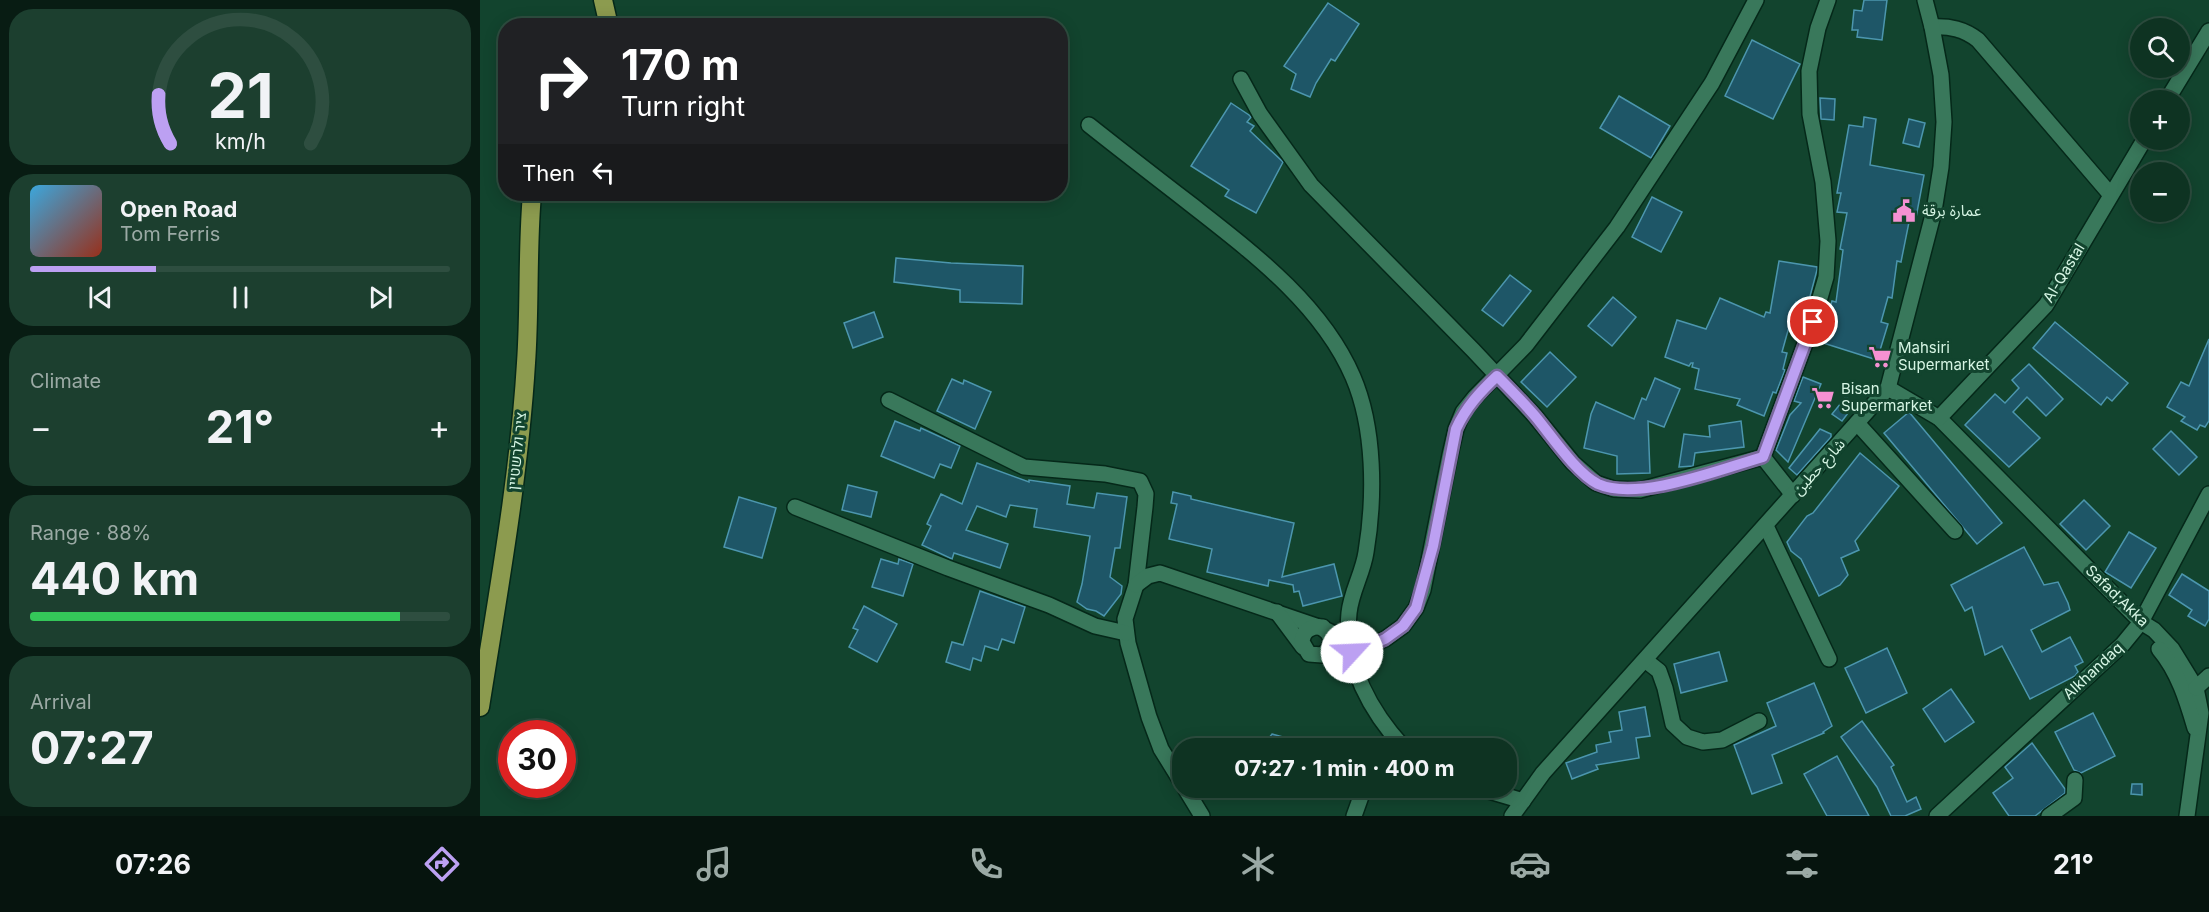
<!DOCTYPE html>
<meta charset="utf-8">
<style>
:root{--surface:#0e3322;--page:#1c3f2f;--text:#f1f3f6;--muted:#9baaa5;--line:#2e4e40;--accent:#bca0f2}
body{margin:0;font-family:Inter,"Noto Sans Arabic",Heebo,sans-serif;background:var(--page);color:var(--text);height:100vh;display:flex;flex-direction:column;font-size:22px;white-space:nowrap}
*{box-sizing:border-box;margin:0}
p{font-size:20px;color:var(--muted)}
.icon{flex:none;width:33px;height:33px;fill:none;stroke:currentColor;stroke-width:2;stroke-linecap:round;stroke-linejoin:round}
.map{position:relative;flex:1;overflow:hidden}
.drawer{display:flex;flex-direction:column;gap:9px;padding:9px;background:#081c13;width:480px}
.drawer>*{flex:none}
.guide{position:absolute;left:18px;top:18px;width:570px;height:183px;border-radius:24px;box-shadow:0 3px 15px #0003,0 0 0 2px var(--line);background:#202124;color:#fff;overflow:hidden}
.buttons{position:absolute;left:1650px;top:18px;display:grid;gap:12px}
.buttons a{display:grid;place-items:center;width:60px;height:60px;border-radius:50%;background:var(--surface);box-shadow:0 3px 15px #0003,0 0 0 2px var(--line);font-size:30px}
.speed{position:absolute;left:18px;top:720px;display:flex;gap:12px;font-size:30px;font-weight:700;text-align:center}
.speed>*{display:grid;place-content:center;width:78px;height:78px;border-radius:50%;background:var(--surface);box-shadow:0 3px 15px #0003,0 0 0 2px var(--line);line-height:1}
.speed .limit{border:9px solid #d22;background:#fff;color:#111}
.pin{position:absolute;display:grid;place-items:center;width:51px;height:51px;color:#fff;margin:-26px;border:3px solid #fff;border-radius:50%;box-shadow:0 2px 6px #0007}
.me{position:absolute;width:66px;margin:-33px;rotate:65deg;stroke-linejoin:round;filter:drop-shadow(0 0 4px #0008)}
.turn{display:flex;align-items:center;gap:21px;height:126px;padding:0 24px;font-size:27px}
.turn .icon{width:78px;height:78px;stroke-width:2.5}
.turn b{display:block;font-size:42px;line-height:51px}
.then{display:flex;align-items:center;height:57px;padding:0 24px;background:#0003;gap:12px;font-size:22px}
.big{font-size:45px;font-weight:700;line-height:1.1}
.drawer .card{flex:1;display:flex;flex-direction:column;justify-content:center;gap:9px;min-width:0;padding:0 21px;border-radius:24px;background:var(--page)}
.drawer .dial{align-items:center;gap:0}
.dial svg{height:156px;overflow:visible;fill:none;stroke:var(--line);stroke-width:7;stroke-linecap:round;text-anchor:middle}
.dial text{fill:var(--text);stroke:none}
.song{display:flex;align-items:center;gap:18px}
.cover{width:72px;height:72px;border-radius:9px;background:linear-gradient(135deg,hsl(200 70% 55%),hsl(10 70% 35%))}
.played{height:6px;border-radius:3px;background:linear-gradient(90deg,var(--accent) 30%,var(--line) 30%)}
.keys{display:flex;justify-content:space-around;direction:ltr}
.heat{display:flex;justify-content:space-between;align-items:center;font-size:33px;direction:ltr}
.charge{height:9px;border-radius:4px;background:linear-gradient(90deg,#34c759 88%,var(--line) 0)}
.trip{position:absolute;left:692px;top:738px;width:345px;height:60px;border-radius:24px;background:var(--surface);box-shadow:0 3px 15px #0003,0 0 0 2px var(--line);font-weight:700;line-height:60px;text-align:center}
.menu{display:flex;height:96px;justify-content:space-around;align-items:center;background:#06140e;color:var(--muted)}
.menu .icon{width:42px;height:42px}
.menu .current{color:var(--accent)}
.menu b{font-size:27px;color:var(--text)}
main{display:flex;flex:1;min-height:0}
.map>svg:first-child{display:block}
.building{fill:#1e5667;stroke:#4c96ae;stroke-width:1.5}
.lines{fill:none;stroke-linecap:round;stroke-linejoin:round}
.minor-casing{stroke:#052819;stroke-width:18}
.major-casing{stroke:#052819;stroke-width:21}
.minor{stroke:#39785b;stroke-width:15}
.major{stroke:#8c9b4f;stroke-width:18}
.route-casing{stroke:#7a689d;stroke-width:15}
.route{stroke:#bca0f2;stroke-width:10}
.labels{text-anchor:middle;stroke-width:6;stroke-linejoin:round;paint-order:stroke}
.poi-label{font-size:15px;fill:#d6f5e4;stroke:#12442e;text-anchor:start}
.street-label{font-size:15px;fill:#d6f5e4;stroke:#12442e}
</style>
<main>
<section class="drawer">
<div class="card dial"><svg viewBox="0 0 100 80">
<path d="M14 69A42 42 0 1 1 86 69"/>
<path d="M14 69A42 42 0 0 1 8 44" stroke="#bca0f2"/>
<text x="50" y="56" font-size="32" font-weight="700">21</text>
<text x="50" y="72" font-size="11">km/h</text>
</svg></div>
<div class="card">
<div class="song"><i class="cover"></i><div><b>Open Road</b><p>Tom Ferris</p></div></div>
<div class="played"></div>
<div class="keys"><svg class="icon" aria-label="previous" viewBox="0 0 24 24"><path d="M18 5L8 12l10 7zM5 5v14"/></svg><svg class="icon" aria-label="pause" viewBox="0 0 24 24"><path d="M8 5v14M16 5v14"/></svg><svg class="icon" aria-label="next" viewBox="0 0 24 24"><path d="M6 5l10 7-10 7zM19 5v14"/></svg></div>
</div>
<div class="card"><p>Climate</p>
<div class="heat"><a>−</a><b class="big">21°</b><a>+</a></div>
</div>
<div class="card"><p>Range · 88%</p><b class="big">440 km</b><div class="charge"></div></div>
<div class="card"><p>Arrival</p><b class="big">07:27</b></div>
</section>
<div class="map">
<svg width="1729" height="816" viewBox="0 0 1729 816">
<rect width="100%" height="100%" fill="#12442e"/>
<g class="building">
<polygon points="1384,0 1407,0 1402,40 1377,37 1378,30 1372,30 1374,10 1382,11"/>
<polygon points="848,3 879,24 855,61 851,59 836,83 830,97 811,89 816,74 804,66"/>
<polygon points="1272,40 1320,64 1293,119 1245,96"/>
<polygon points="1139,96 1190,126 1171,158 1120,128"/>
<polygon points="1340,98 1355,99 1354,120 1341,119"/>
<polygon points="751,103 769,115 771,117 767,122 774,126 770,131 803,162 776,213 745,196 749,190 711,166"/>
<polygon points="1384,117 1396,119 1390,165 1444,175 1435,223 1429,222 1421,262 1417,261 1412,298 1408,297 1401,322 1408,324 1397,360 1340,342 1352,301 1356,302 1363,250 1360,249 1367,213 1357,212 1361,193 1357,193 1369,125 1383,127"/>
<polygon points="1429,119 1445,123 1439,147 1423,143"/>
<polygon points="1172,197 1202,212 1181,252 1152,237"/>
<polygon points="416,258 471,263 543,266 542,304 480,302 480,290 414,282"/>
<polygon points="1299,261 1337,267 1337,270 1328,304 1316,302 1302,352 1307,353 1303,369 1305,370 1296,393 1293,392 1284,416 1257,405 1260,399 1215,389 1219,369 1212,367 1213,363 1211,363 1209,366 1185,357 1197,320 1226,329 1240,298 1284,317 1286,312 1290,313"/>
<polygon points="1030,275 1051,291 1023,326 1002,310"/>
<polygon points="1133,297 1156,317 1132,346 1108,326"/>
<polygon points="394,312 403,337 373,348 364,323"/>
<polygon points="1575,322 1648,383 1632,401 1627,397 1621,405 1553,348"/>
<polygon points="1729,339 1729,421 1725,427 1720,425 1717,430 1701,421 1705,417 1687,407 1701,382 1709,386"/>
<polygon points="1070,352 1096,377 1067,407 1041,382"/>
<polygon points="1549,364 1583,399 1566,416 1547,397 1533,412 1560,438 1529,467 1485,425 1515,394 1525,403 1539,388 1532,380"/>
<polygon points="1323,377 1341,384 1308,462 1296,450 1310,415 1321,403 1314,401"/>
<polygon points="1175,378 1200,389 1184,427 1168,421 1170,473 1137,474 1137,456 1104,448 1111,414 1116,402 1154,419 1162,398 1166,400"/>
<polygon points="472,379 483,384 484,380 511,392 495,429 457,411"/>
<polygon points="1366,397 1375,404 1362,421 1352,414"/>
<polygon points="1429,412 1522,523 1497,544 1404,433"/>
<polygon points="415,421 440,431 441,428 480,446 471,468 460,464 454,478 401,456"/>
<polygon points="1261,421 1264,447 1215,453 1213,466 1199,467 1204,434 1230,437 1229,426"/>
<polygon points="1340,429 1351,434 1351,437 1317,475 1309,468"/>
<polygon points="1691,431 1717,457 1699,475 1673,449"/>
<polygon points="1380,453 1419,486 1375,541 1379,550 1361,558 1368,575 1360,585 1339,596 1321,559 1311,551 1307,542 1327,516 1333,513"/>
<polygon points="497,463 549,482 549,480 590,486 587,504 614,508 617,493 647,497 640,548 635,548 630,577 642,586 641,594 624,616 616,611 607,609 597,602 602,584 610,536 554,527 557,509 530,505 526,517 497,506 486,530 528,544 520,568 474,553 472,559 442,545 451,526 447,524 461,494 482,504"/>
<polygon points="368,485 397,492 391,517 362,510"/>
<polygon points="693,492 711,496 711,499 814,523 802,577 854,564 862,596 823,606 819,591 814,592 813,585 789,580 788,586 727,572 732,549 689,539 697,504 691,503"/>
<polygon points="259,497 296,508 282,558 244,547"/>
<polygon points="1604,500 1630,526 1606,550 1580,524"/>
<polygon points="1649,532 1676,548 1651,588 1625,572"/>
<polygon points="1544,547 1564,585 1578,582 1588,603 1590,610 1551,630 1562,652 1590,637 1603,662 1595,666 1598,672 1595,676 1550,699 1522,646 1505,655 1492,607 1485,611 1471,585"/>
<polygon points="401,559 418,564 419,559 433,564 423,596 392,587"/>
<polygon points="1702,574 1729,591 1729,619 1725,626 1708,616 1712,610 1689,595"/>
<polygon points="500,591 545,607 534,643 522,639 518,650 505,646 501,661 493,658 490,670 466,662 472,642 483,645"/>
<polygon points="384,606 417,624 397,662 369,647 378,630 373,628"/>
<polygon points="1407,648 1427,693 1386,713 1365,668"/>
<polygon points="1239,652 1247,681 1201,693 1194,664"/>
<polygon points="1334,683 1352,726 1343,732 1344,733 1292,755 1302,783 1272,794 1254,745 1296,726 1287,703"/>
<polygon points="1471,689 1494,722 1465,742 1443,709"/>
<polygon points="1165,707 1170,736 1156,738 1159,758 1116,765 1118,769 1092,779 1086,763 1117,752 1116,745 1131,742 1129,732 1142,730 1139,712"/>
<polygon points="1613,713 1635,756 1601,773 1594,770 1575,732"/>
<polygon points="1382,721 1414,765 1411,767 1427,802 1436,797 1441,809 1425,816 1411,816 1397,787 1361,737"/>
<polygon points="792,734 832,745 832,748 781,748"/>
<polygon points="1552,743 1585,789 1585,793 1555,816 1529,816 1513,793 1533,778 1525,767"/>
<polygon points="1357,756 1389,816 1347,816 1324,774"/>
<polygon points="1652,784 1662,784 1662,795 1651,794"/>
</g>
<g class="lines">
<g class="minor-casing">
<g id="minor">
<path d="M1452 27C1470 26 1484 29 1498 40L1630 194"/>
<polyline points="761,79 780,114 831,185 993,350 1055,416 1093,463 1116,483 1134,489 1160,490 1283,457"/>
<polyline points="1687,100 1729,31"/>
<path d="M609 125C643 152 678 179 713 206 773 253 842 305 873 377 895 428 895 498 886 552 883 573 871 592 869 613 864 665 891 712 924 748"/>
<polyline points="1408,388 1459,418 1661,622 1674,630 1692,649 1716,688 1721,713 1707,816"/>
<polyline points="409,400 544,467 625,474 660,481 666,494 665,507 656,585 645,619 648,643 669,717 681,749 702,783"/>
<polyline points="1459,418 1566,305 1664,140"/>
<polyline points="1377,423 1475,531"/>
<polyline points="1313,495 1283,457 1333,322 1346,277 1348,241 1343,182 1330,114 1329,71 1338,28 1348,0"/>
<polyline points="315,507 468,568 569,605 615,626 646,633"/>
<polyline points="1286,526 1349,659"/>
<polyline points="656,585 668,576 680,573 842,628 870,641 891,645 905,639 923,626 936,608 943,590 970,455 976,429 983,412 995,397 1046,345 1137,227 1232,83 1276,0"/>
<polyline points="797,612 823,647"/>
<path d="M842 628C853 635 854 647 842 655L829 654 822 642C823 630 831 626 843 627"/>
<path d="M1679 649C1698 671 1707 701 1715 728"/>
<polyline points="846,652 860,659 877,675"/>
<polyline points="1165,660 1179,671 1185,688 1193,724 1207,737 1223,742 1242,740 1279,721"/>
<polyline points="1716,688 1729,676"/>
<polyline points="705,788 722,816"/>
<polyline points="999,788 1043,801"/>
<polyline points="874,816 884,788"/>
<polyline points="1032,816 1063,773 1408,388 1454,211 1461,167 1464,122 1461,75 1452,27 1445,0"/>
<polyline points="1457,816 1643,644 1661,622 1729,494"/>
<polyline points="1569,816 1594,798 1595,780"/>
</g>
</g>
<g class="major-casing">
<g id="major">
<polyline points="123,0 129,26"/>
<path d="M0 707C18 593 39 478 46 363 50 306 47 250 52 194"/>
</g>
</g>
<use href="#minor" class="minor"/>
<use href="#major" class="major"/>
</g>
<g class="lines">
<g class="route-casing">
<path id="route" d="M872 652 870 641 891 645 905 639 923 626 936 608 953 546 976 429C986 407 1000 392 1017 376 1030 389 1043 402 1055 416 1071 435 1096 473 1118 484 1158 502 1241 469 1283 457L1333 322"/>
</g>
<use href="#route" class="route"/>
</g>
<defs>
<g id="civic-bare" transform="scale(1.8)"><path d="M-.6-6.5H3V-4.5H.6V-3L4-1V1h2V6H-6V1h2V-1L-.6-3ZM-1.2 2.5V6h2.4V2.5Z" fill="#f591d2" stroke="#12442e" stroke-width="2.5" paint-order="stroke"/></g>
<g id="supermarket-bare" transform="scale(1.8)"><path d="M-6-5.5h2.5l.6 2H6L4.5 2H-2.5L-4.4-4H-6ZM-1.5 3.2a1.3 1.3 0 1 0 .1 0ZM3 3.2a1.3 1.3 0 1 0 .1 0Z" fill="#f591d2" stroke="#12442e" stroke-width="2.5" paint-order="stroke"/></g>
</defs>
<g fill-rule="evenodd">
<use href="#civic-bare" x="1424" y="211"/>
<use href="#supermarket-bare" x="1400" y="357"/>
<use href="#supermarket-bare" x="1343" y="398"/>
</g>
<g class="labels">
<g class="poi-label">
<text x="1442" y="216">عمارة برقة</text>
<text x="1418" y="353">Mahsiri<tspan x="1418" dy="17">Supermarket</tspan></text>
<text x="1361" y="394">Bisan<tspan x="1361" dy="17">Supermarket</tspan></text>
</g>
<g class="street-label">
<text transform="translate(1584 273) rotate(-59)" y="5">Al-Qastal</text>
<text transform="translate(37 451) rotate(-84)" y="5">ציר ולרשטיין</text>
<text transform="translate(1339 467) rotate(-48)" y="5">شارع حطين</text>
<text transform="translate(1637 596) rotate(44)" y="5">Safad;Akka</text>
<text transform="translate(1613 671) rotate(-43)" y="5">Alkhandaq</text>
</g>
</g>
</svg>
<div class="buttons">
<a><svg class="icon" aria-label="search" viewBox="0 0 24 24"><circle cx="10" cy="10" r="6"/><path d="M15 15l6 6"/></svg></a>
<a>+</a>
<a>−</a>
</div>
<div class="speed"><div class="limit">30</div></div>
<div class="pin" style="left:1333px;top:322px;background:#d93025"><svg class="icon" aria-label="arrive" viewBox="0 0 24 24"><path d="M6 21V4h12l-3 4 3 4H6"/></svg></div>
<svg class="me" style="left:872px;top:652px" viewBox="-20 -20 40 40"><circle r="19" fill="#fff"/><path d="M0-13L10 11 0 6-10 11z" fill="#bca0f2"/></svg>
<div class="trip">07:27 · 1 min · 400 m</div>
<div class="guide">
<div class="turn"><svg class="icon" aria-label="right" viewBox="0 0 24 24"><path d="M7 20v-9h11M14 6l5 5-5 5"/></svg><div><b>170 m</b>Turn right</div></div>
<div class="then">Then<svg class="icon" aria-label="left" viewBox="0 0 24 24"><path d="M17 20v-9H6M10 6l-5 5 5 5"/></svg></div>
</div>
</div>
</main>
<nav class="menu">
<b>07:26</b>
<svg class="icon current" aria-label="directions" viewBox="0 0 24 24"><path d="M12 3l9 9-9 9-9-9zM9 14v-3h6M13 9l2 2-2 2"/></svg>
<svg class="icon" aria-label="music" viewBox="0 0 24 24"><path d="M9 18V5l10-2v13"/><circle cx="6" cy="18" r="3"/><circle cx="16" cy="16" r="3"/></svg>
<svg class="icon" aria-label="phone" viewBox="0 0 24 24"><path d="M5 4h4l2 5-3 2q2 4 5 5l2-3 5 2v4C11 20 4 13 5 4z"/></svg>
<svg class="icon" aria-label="climate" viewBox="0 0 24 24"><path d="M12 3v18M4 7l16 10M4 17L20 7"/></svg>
<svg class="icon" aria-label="car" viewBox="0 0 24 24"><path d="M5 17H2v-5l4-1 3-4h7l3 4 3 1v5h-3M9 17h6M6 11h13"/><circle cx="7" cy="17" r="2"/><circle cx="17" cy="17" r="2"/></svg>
<svg class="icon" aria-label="filters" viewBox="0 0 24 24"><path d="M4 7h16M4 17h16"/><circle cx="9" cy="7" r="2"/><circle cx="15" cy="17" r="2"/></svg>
<b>21°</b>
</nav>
